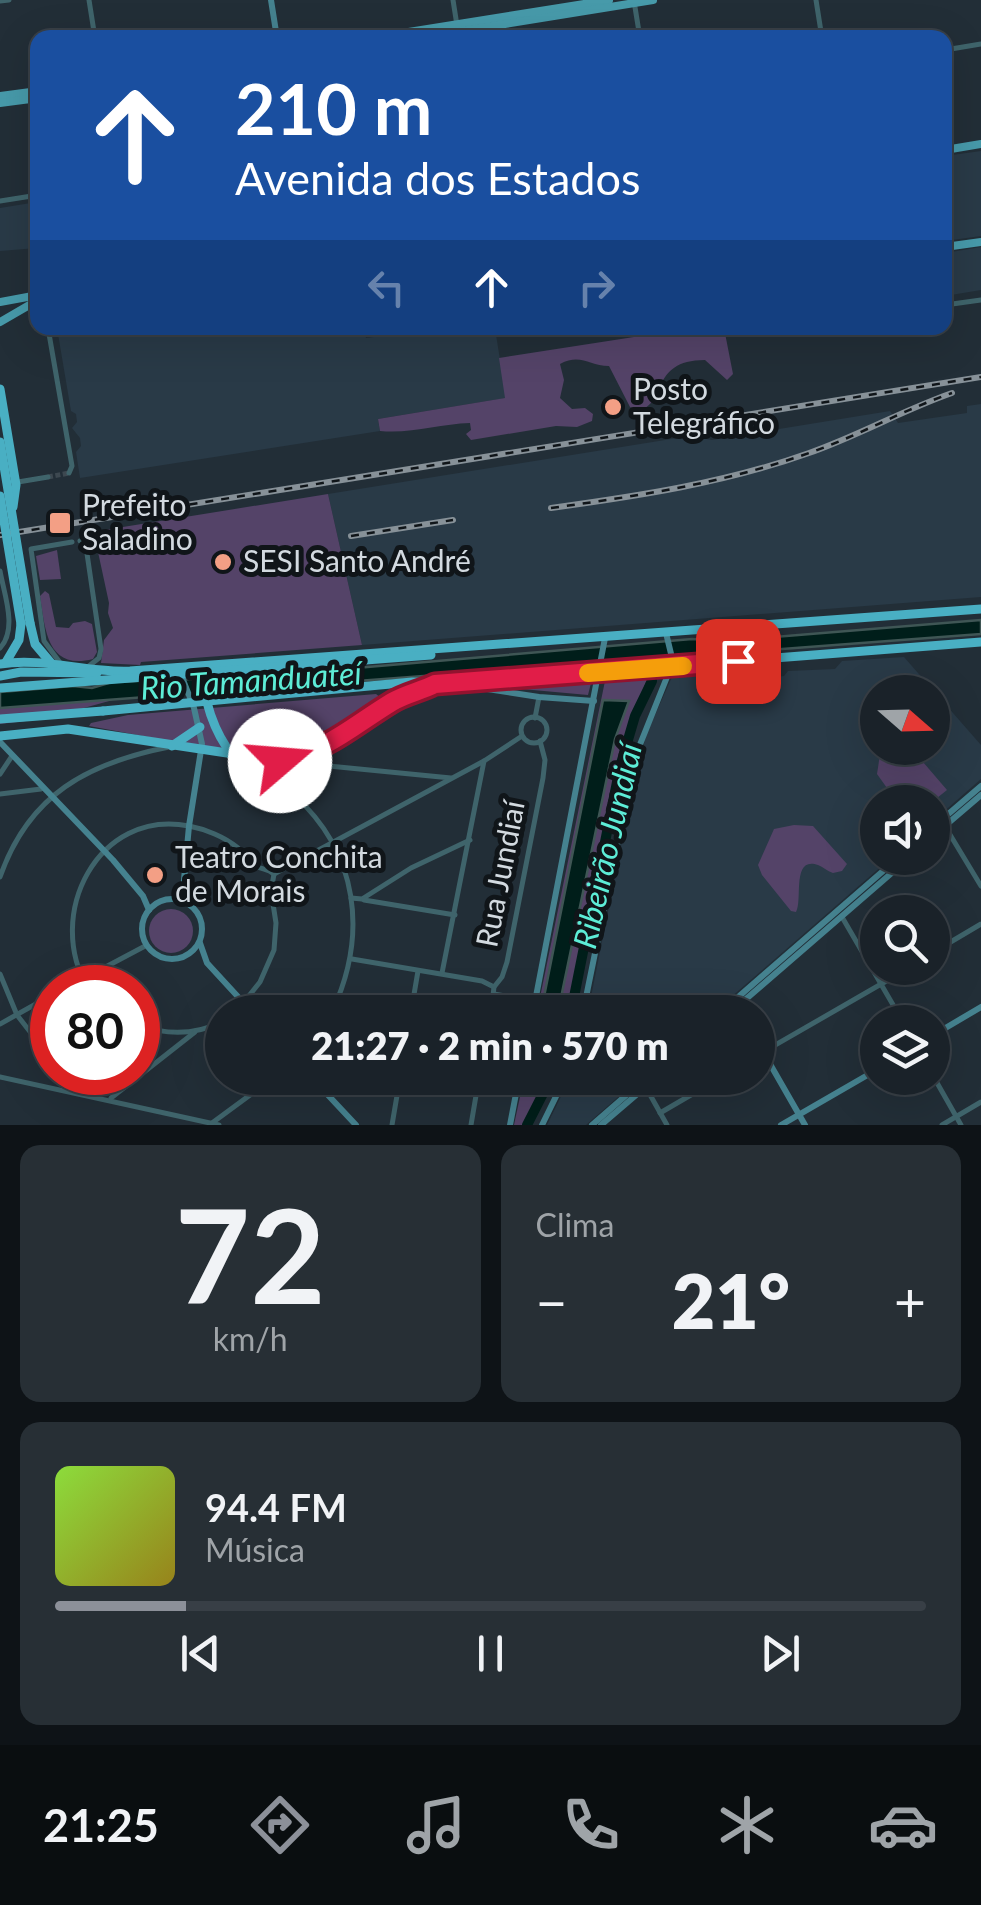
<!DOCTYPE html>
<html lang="pt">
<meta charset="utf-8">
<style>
:root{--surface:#1a2229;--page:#272f35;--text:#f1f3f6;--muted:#9fa4a8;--line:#383f46;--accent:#8c9099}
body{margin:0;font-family:Lato,sans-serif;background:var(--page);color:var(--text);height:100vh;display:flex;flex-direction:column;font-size:38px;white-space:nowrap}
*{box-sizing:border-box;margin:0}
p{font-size:32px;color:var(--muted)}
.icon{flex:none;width:55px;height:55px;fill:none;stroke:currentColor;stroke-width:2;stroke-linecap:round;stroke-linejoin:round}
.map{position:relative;height:1125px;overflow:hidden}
.drawer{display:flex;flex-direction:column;gap:20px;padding:20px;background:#0e1317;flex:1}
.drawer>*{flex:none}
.hud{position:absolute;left:30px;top:30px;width:922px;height:305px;border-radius:20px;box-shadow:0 10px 40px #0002,0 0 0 2px var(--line);background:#1a4fa0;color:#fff;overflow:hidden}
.needle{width:65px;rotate:110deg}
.tools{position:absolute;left:860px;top:675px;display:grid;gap:20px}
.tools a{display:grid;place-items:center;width:90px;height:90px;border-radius:50%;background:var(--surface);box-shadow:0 10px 40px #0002,0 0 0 2px var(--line);font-size:50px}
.speed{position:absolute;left:30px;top:965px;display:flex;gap:20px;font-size:50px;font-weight:700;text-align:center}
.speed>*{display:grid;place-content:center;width:130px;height:130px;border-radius:50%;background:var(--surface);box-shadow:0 10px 40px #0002,0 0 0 2px var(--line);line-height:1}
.speed .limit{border:15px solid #d22;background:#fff;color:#111}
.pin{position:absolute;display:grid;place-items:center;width:85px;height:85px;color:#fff;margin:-42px;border-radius:20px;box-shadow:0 5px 15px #0006}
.me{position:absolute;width:110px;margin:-55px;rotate:72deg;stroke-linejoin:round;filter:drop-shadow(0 0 8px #0008)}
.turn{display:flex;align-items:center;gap:35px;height:210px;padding:0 40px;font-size:45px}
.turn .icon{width:130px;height:130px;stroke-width:2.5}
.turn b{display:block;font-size:70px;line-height:85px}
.lanes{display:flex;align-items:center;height:95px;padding:0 40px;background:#0003;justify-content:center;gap:50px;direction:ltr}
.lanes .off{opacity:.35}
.big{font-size:75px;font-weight:800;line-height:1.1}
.drawer .card{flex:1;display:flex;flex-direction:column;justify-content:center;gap:15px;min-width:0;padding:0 35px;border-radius:20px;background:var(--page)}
.drawer .dial{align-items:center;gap:0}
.dial b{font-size:130px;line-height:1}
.song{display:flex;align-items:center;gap:30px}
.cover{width:120px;height:120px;border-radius:15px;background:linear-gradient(135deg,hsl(90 70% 55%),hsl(50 70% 35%))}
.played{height:10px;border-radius:5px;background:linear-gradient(90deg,var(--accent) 15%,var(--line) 15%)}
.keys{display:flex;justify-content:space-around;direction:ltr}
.heat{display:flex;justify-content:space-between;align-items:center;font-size:55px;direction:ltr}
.drawer .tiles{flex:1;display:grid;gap:20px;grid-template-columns:1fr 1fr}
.card:last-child{grid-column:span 2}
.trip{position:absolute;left:205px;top:995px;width:570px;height:100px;border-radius:50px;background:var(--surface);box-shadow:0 10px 40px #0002,0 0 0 2px var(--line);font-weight:800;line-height:100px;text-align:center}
.tab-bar{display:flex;height:160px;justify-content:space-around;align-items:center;background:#0a0e10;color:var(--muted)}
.tab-bar .icon{width:70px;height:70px}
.tab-bar .selected{color:var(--accent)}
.tab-bar b{font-size:45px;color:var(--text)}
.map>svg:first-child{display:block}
.built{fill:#293a47;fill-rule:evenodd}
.green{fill:#544368}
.water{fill:#001e1a;stroke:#3f5655;stroke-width:2.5}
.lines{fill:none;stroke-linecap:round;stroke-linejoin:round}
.river{stroke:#001e1a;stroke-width:10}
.street-tunnel{stroke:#3d4850;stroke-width:5;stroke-dasharray:5 2.5;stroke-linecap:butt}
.street{stroke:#3f646b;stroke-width:5}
.secondary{stroke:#45828f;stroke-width:6}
.primary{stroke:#479aaa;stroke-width:8}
.highway{stroke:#49afc3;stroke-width:9}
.rail-casing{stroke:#879198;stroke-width:6}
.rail{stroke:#101519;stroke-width:2.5;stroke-dasharray:8;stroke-linecap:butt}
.highway-bridge{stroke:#49afc3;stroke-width:9}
.route-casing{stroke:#92132f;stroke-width:25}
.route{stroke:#e11d48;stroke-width:18}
.slow{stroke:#f59e0b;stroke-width:18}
.poi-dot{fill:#f39f85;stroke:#101519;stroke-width:4}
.labels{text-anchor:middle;stroke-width:10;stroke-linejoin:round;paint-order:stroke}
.poi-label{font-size:30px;fill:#d3dae0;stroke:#101519;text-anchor:start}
.street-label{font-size:30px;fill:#d3dae0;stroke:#101519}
.water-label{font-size:32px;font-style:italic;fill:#5dedd7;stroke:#101519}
</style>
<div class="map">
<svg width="981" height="1125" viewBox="0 0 981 1125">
<rect width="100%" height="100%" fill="#222e37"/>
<g class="built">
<polygon points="981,151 981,236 945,241 945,156"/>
<polygon points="37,202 37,248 0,251 0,208"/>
<polygon points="981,247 981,290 945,296 945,253"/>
<polygon points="57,328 363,328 366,338 442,328 495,328 506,398 378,419 380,431 80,478 76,452 81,446 80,438 72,428 77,422 76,414 71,411"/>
<polygon points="981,404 981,597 362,645 328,494 690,436 712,440 890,411 898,423 967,413 967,406"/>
<path d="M904 657 981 745V779L933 821 932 802H878V858H891L714 1012H588L636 771 647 733 672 677 679 673 704 671 711 677 759 674 766 678 784 676 788 671 835 669 842 661ZM878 692H932V748H878Z"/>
<polygon points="570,1078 640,1078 586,1125 547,1125"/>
</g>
<g class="green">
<path d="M692 328H724L733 374 727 380 705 360C648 360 668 407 636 411L630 407 609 366C589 366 581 353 560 364L564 380 560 398 572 409 585 408 593 414 592 421 577 427 556 426 471 440 466 434 471 430 470 423C440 424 411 434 380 431L378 419 505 398 499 358Z"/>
<polygon points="328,494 362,645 141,662 140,665 101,663 104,640 113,628 108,613 109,603 98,552 98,531"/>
<polygon points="57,550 61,579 40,580 36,556"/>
<path d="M45 591 49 594 56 627 69 628 73 623 85 621 92 624 97 652 93 659C47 671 45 629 40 596Z"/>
<polygon points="578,679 592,679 588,695 501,687 573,682"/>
<polygon points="647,679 624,740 567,1012 537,1012 605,681"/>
<polygon points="376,694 381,698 379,708 346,731 313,748 276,756 229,752 89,726 91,723 128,715"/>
<polygon points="120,698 44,719 0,724 0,708"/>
<polygon points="881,748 911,748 947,790 932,802 897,802 877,774"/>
<path d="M794 825 813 826 847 864 842 871 833 873C827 871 823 867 818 865 791 856 803 900 796 912L791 911 762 875 758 865 774 829Z"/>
<circle cx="171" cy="931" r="22"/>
<polygon points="524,1078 548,1078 524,1125 514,1125"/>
</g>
<g class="water">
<polygon points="981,620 981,634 0,708 0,692 73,686 92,688 112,682 189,679 204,681 692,639 726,641"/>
<polygon points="603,700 629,701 615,739 558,1012 541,1012"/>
</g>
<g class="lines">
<g class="river">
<polyline points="571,1012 620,767 635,716 652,681"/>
<polyline points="527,1125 551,1078"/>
</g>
<polyline class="street-tunnel" points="48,477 69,473"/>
<g class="street">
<polyline points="89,0 95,38"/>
<polyline points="453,0 459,38"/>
<polyline points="816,0 822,38"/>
<polyline points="0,1 9,0"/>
<polyline points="634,1 640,38"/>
<polyline points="945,50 981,44"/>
<polyline points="0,201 38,195"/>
<polyline points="945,305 981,300"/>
<polyline points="48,328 72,466 69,473"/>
<polyline points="370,328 374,330 390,328"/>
<polyline points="18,482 48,477"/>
<polyline points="80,541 85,540 101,649 99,658 89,666"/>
<path d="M0 571C4 594 18 629 0 648"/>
<polyline points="61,664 44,641 31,549 72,542"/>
<circle cx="534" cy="730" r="13"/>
<polyline points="535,718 539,697"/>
<path d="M255 758C257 773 281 784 293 794 359 853 368 935 332 1012"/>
<polyline points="288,762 451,778"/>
<polyline points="0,774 12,756"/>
<polyline points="0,794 41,789"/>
<polyline points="943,823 981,886"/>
<polyline points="274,874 484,761 522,736"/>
<path d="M0 877C29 794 88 763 169 747"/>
<polyline points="351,898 362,899 411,868 470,840"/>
<polyline points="364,900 455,915"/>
<polyline points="842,917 903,1022"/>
<polyline points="932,953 981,924"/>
<polyline points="352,959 482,981 494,987"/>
<polyline points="442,973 484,761"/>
<polyline points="0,974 17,1015 52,1060"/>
<polyline points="66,988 147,945"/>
<path d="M88 988C44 915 98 808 189 826 205 829 225 837 238 848 243 853 248 861 254 865 261 870 267 868 274 874"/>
<polyline points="494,994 535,1001"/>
<polyline points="236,1012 260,982 274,950 276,923 271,891 274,874"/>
<polyline points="411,1012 418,971"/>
<polyline points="491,1012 494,987 502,977 507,962 543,778 545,760 540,741"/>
<polyline points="0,1024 52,995"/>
<path d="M138 1025C166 1035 195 1035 222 1022"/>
<polyline points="758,1055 909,968"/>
<polyline points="65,1072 87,1095"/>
<polyline points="932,1074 961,1125"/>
<polyline points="0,1077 219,1125"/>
<polyline points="644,1084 667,1125"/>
<polyline points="111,1098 195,1032"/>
<polyline points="660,1113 720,1078"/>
<polyline points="212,1123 273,1078"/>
<polyline points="392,1125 400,1078"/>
<polyline points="471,1125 479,1078"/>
<polyline points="942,1125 981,1102"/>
</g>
<g class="secondary">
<polyline points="271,0 277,38"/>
<polyline points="180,672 194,708 202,744 189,826 182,901"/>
<polyline points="461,685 539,697 594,701"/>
<polyline points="0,742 113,860 143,896 149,910"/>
<polyline points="932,828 981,786"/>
<polyline points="932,837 981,795"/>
<circle cx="172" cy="929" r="30"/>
<polyline points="200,943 207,963 252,1012"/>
<polyline points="533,1012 605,638"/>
<polyline points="583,1012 635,757 673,662 666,633"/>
<polyline points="721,1012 898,858"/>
<polyline points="731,1012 909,858"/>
<polyline points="932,1036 981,1007"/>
<polyline points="758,1043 805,1125"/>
<polyline points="312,1078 356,1125"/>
<polyline points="510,1125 519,1078"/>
<polyline points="542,1125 565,1078"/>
<polyline points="592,1125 646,1078"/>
<polyline points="601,1125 656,1078"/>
<polyline points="781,1125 878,1069"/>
</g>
<g class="primary">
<polyline points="371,38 609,0"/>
<polyline points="418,38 653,0"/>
<polyline points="0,96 38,91"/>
<polyline points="0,103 38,98"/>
<polyline points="945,150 981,144"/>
<polyline points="945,247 981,242"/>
<polyline points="0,302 38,295"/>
<polyline points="0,322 38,300"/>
</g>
<g class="highway">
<polyline points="0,496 4,521"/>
<polyline points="30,623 35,644 51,663"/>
<polyline points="6,662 19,640 21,624"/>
<path d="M0 664C44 657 86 673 130 671L981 609"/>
<path d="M204 668C201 697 215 734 233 756"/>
<polyline points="0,676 21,672 97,673"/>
<polyline points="208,701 412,682 450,683 981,642"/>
<polyline points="0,719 103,711"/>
<polyline points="0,736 68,729 280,761 331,743 389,704 433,685"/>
<polyline points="172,746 200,727"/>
</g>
<g class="rail-casing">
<g id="rail">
<path d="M551 508C638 496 725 483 809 453 858 436 903 410 952 393"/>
<polyline points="0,535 981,377"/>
<polyline points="351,536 453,520"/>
</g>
</g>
<use href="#rail" class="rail"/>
<g class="highway-bridge">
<polyline points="0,389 16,485 13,507"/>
<polyline points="0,442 30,623"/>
<polyline points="4,521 21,624"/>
<polyline points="0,688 431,655"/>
<polyline points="103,711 208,701"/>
</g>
</g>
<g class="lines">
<g class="route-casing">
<path id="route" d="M280 761C333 747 348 729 392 702 405 694 421 691 435 684L738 661"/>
</g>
<use href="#route" class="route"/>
<polyline class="slow" points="588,673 683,666"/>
</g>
<g class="poi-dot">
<circle cx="613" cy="407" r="10"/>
<rect x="48" y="511" width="24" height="24" rx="5"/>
<circle cx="223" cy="562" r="10"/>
<circle cx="155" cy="875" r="10"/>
</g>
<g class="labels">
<g class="poi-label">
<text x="633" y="400">Posto<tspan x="633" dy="34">Telegráfico</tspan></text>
<text x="82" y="516">Prefeito<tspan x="82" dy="34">Saladino</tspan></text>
<text x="243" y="572">SESI Santo André</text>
<text x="175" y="868">Teatro Conchita<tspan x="175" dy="34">de Morais</tspan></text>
</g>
<g class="street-label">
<text transform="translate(501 874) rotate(-79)" y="10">Rua Jundiaí</text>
</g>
<g class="water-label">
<text transform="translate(251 681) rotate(-4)" y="11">Rio Tamanduateí</text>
<text transform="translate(608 846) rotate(-77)" y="11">Ribeirão Jundiaí</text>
</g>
</g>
</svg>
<div class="tools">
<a><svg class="needle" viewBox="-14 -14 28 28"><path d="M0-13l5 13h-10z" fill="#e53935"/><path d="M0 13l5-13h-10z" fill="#9fa4a8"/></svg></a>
<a><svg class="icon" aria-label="sound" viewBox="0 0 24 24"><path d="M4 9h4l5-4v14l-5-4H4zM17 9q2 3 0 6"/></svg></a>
<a><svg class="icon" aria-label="search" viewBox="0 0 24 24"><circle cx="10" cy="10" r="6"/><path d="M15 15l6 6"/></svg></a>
<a><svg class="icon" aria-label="layers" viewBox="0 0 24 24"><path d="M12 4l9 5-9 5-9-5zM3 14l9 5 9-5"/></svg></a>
</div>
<div class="speed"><div class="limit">80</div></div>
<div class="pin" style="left:738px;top:661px;background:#d93025"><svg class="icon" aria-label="arrive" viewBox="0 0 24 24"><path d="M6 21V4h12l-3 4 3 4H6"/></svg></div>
<svg class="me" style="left:280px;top:761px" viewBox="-20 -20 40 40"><circle r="19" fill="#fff"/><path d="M0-13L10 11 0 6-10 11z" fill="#e11d48"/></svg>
<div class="trip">21:27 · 2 min · 570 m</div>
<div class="hud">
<div class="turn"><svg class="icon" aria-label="ahead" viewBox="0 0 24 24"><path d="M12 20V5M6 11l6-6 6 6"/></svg><div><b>210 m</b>Avenida dos Estados</div></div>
<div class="lanes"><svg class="icon off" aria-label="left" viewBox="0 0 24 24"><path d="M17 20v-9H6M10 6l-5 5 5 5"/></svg><svg class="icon" aria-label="ahead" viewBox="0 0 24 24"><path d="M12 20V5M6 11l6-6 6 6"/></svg><svg class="icon off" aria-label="right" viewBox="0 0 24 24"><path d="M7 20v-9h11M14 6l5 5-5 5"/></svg></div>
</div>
</div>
<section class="drawer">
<div class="tiles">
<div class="card dial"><b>72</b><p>km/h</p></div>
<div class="card"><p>Clima</p>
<div class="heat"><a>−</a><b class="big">21°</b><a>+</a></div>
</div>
<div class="card">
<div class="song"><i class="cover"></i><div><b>94.4 FM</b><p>Música</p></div></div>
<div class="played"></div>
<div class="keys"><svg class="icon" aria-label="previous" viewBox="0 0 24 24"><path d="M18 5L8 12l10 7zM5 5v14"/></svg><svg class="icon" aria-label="pause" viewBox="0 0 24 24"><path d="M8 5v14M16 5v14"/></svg><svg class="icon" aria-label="next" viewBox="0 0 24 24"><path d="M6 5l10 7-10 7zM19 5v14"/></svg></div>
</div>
</div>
</section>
<nav class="tab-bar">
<b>21:25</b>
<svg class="icon selected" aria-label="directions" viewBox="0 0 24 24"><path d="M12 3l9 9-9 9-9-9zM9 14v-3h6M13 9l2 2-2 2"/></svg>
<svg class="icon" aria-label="music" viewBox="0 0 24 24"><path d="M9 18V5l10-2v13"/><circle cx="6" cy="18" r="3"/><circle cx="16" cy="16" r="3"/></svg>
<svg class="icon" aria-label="phone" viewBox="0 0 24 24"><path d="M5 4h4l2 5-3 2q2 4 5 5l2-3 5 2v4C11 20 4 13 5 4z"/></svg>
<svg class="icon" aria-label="climate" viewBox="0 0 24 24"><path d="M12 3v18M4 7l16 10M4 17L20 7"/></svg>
<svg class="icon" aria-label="car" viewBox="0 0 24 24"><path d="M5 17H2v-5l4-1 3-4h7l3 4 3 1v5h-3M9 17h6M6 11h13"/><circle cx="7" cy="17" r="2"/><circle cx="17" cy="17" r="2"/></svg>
</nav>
